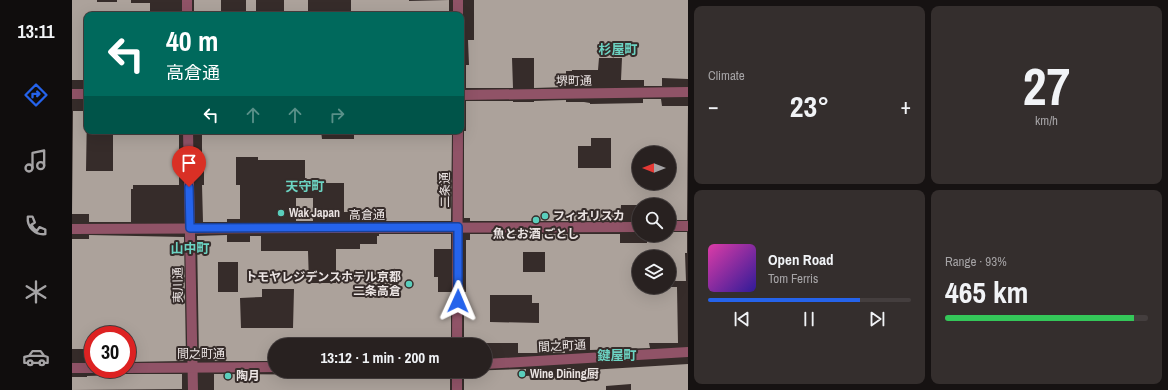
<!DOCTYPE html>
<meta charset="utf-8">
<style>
:root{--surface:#282120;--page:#342e2d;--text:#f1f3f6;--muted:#a5a3a5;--line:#443e3e;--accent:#2563eb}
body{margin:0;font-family:"Archivo Narrow","Noto Sans JP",sans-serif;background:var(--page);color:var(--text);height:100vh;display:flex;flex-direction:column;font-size:15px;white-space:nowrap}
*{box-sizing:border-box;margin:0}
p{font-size:13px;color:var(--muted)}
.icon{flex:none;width:22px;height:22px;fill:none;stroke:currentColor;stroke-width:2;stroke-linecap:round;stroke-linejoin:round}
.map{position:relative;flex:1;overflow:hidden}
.details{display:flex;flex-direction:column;gap:6px;padding:6px;background:#161212;width:480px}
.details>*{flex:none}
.top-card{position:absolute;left:12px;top:12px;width:380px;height:122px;border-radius:8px;box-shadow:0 4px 16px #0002,0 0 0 1px var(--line);background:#00695c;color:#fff;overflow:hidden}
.needle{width:26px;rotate:270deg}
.buttons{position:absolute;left:560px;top:146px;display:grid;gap:8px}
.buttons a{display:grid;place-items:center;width:44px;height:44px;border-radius:50%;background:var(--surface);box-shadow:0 4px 16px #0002,0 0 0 1px var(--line);font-size:20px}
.speed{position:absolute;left:12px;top:326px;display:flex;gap:8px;font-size:20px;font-weight:700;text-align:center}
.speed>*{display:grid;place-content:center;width:52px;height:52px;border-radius:50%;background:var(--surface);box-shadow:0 4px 16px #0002,0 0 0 1px var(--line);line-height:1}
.speed .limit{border:6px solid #d22;background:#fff;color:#111}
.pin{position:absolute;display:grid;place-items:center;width:34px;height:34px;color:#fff;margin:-41px -17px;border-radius:50% 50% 50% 0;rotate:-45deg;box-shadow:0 0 4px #0007}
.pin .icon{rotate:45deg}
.me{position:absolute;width:44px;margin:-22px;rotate:1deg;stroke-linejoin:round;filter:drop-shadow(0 0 3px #0008)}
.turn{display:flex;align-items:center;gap:14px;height:84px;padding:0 16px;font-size:18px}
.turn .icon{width:52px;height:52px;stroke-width:2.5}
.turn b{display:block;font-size:28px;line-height:34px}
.lanes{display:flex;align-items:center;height:38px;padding:0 16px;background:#0003;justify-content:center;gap:20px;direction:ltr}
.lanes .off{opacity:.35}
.big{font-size:30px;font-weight:800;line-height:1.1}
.details .card{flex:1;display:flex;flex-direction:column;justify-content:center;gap:6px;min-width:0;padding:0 14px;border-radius:8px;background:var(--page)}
.details .dial{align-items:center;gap:0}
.dial b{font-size:52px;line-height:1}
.song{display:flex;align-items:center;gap:12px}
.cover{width:48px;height:48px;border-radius:6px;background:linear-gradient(135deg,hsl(320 70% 55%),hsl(250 70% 35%))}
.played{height:4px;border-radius:2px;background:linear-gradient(90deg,var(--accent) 75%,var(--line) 75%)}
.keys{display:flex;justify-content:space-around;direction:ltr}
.heat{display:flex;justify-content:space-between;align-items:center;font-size:22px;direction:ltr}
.charge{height:6px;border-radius:3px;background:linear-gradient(90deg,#34c759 93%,var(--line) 0)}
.details .tiles{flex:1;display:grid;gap:6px;grid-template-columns:repeat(2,1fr)}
.trip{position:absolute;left:196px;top:338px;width:224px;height:40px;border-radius:20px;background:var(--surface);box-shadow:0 4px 16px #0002,0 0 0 1px var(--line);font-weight:800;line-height:40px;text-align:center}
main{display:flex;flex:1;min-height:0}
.tabs{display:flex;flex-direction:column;width:72px;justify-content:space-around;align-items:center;background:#100d0d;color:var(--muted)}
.tabs .icon{width:28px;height:28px}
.tabs .active{color:var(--accent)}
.tabs b{font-size:18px;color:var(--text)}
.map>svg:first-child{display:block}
.building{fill:#aca29b;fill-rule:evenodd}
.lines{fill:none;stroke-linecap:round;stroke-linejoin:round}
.minor{stroke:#905367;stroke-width:10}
.route-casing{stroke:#184099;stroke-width:10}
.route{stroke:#2563eb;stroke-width:7}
.poi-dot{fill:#5acebc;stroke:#362c2a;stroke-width:1.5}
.labels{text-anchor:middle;stroke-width:4;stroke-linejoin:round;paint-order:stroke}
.street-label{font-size:12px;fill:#ebe4e3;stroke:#362c2a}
.poi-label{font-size:12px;font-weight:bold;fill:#ebe4e3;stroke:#362c2a;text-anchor:start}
.neighbourhood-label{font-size:13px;font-weight:bold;fill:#6cd4c3;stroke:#362c2a}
</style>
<main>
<nav class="tabs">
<b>13:11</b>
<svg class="icon active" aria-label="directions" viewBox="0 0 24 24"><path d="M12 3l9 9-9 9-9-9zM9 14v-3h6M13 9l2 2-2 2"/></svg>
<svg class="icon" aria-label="music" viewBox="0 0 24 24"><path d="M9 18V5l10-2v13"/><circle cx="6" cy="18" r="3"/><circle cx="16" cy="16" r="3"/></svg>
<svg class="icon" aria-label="phone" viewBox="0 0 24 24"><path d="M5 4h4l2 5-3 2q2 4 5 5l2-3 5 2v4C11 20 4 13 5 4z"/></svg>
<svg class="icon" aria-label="climate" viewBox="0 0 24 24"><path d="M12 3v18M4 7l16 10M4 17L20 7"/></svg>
<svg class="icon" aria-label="car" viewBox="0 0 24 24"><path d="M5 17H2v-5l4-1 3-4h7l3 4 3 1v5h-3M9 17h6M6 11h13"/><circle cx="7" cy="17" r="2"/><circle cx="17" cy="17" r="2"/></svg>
</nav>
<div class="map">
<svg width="616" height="390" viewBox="0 0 616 390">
<rect width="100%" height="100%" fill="#362c2a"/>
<g class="building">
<polygon points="0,0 25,0 25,2 45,2 45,0 59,0 59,3 78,3 78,15 15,15 15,80 0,80"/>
<rect x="122" y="0" width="27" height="15"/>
<rect x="174" y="0" width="10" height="15"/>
<rect x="212" y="0" width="24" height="15"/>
<polygon points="279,0 337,0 337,1 377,0 377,15 279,15"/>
<polygon points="402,0 616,0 616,79 590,78 590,86 572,86 572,80 549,80 550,58 527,58 526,70 500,70 500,71 494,71 494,87 462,88 462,58 440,58 441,88 394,88 394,65 397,65 396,40 402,40"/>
<path d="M571 99H589L590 106H616L615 220H597V205H549L548 221H398V218H392V131H394V101H441V102H462V101L494 100V102H512L518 103V104L571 103ZM519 138H539V168H506V146H519ZM567 153H597V183H567Z"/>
<polygon points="1,111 15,111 14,171 41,171 41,131 107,131 107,185 61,185 61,189 59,189 59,222 17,222 17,214 0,214"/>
<polygon points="130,131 211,131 211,133 236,133 236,131 249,131 250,139 282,139 282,131 380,131 379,221 307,221 307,212 272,212 272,183 233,183 233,160 186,160 186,157 164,157 164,185 168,185 168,219 155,219 155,222 131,222 130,185 132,185 132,157 130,157"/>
<rect x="224" y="198" width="17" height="23"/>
<path d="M597 232H615V253H613L614 281H597V257H567V287H605L606 343H577L578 348 518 350V337H493V353H446V343H392V292H394V240H398V234H548V243H575V235H597ZM451 252H473V272H451ZM418 295H460V303H467V323L418 322Z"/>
<path d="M307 234H379V249H362V277H366V292H379V343H377V345H203V351H198V361H142V359H127L125 236 155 235V242H178V236H189V251H236L237 283H264V249H288V244H305V236H307ZM146 262H166V292H146ZM190 289H222L221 328H169L168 298 190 297Z"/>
<polygon points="17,235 112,237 114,359 110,361 55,362 55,335 21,335 21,349 0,349 0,239 17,239"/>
<polygon points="616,364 616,390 559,390 559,384 534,386 534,390 392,390 392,371 454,369 454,376 491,374 490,368 501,368 501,371"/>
<polygon points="48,374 110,374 110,389 0,390 0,377 15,377 15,376 48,375"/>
<polygon points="142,374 272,375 272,376 285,377 311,377 311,374 378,374 378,390 142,390"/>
</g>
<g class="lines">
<g class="minor">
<polyline points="115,0 115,15"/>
<polyline points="386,0 386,15"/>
<polyline points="0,94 15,94"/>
<polyline points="389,95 616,92"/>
<polyline points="116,131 121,390"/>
<polyline points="597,226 616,226"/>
<polyline points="0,229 567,227"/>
<polyline points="385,345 386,131"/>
<polyline points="413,364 616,352"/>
<polyline points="0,368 21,368"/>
<polyline points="55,368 203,367"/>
<polyline points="385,390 385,371"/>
</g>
</g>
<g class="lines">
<g class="route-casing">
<polyline id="route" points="117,187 118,228 386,227 386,301"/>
</g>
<use href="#route" class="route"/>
</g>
<g class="poi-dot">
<circle cx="209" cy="213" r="4"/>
<circle cx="473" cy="216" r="4"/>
<circle cx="464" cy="220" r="4"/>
<circle cx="337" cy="284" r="4"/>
<circle cx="450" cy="374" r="4"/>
<circle cx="156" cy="376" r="4"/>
</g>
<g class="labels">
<g class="street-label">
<text transform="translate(502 81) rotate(-1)" y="4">堺町通</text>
<text transform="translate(373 190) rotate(-90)" y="4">二条通</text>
<text x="295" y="219">高倉通</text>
<text transform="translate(106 285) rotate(-91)" y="4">夷川通</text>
<text transform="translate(490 346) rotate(-3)" y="4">間之町通</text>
<text x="129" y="358">間之町通</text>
</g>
<g class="poi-label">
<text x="217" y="217">Wak Japan</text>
<text x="481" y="220">フィオリスカ</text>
<text x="464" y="238" text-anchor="middle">魚とお酒 ごとし</text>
<text x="329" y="281" text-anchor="end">トモヤレジデンスホテル京都<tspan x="329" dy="14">二条高倉</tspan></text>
<text x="458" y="378">Wine Dining厨</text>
<text x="164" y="380">陶月</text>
</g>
<g class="neighbourhood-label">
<text x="546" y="54">杉屋町</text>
<text x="233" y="191">天守町</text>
<text x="118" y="253">山中町</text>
<text x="545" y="360">鍵屋町</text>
</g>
</g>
</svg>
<div class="buttons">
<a><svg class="needle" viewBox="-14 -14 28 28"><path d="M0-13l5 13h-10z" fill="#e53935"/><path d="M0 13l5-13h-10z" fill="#a5a3a5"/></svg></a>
<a><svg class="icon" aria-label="search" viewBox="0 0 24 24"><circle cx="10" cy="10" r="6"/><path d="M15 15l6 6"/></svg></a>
<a><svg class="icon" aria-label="layers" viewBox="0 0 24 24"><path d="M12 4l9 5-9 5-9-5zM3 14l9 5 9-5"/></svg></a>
</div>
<div class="speed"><div class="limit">30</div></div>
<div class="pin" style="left:117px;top:187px;background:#d93025"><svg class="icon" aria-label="arrive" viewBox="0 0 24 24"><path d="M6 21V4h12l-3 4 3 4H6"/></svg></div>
<svg class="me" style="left:386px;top:301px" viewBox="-20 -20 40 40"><path d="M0-17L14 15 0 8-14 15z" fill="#2563eb" stroke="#fff" stroke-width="4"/></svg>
<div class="trip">13:12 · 1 min · 200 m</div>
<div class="top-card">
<div class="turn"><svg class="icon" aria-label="left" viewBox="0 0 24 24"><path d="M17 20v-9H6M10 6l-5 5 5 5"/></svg><div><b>40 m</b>高倉通</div></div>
<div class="lanes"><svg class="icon" aria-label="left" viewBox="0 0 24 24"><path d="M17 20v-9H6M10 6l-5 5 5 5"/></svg><svg class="icon off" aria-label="ahead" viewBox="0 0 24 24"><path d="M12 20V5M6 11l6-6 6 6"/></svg><svg class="icon off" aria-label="ahead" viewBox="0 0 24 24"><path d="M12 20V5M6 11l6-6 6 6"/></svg><svg class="icon off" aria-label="right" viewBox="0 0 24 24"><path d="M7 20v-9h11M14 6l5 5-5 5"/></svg></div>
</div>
</div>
<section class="details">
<div class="tiles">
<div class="card"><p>Climate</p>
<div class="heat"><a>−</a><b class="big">23°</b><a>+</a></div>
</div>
<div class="card dial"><b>27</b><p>km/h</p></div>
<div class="card">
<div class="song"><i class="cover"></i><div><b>Open Road</b><p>Tom Ferris</p></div></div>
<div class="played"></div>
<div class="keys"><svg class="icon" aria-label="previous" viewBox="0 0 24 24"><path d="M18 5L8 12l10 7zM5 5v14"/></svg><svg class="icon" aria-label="pause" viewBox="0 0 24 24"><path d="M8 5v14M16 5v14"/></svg><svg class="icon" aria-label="next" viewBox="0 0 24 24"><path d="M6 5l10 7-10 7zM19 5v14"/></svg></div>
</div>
<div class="card"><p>Range · 93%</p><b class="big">465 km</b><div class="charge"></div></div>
</div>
</section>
</main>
